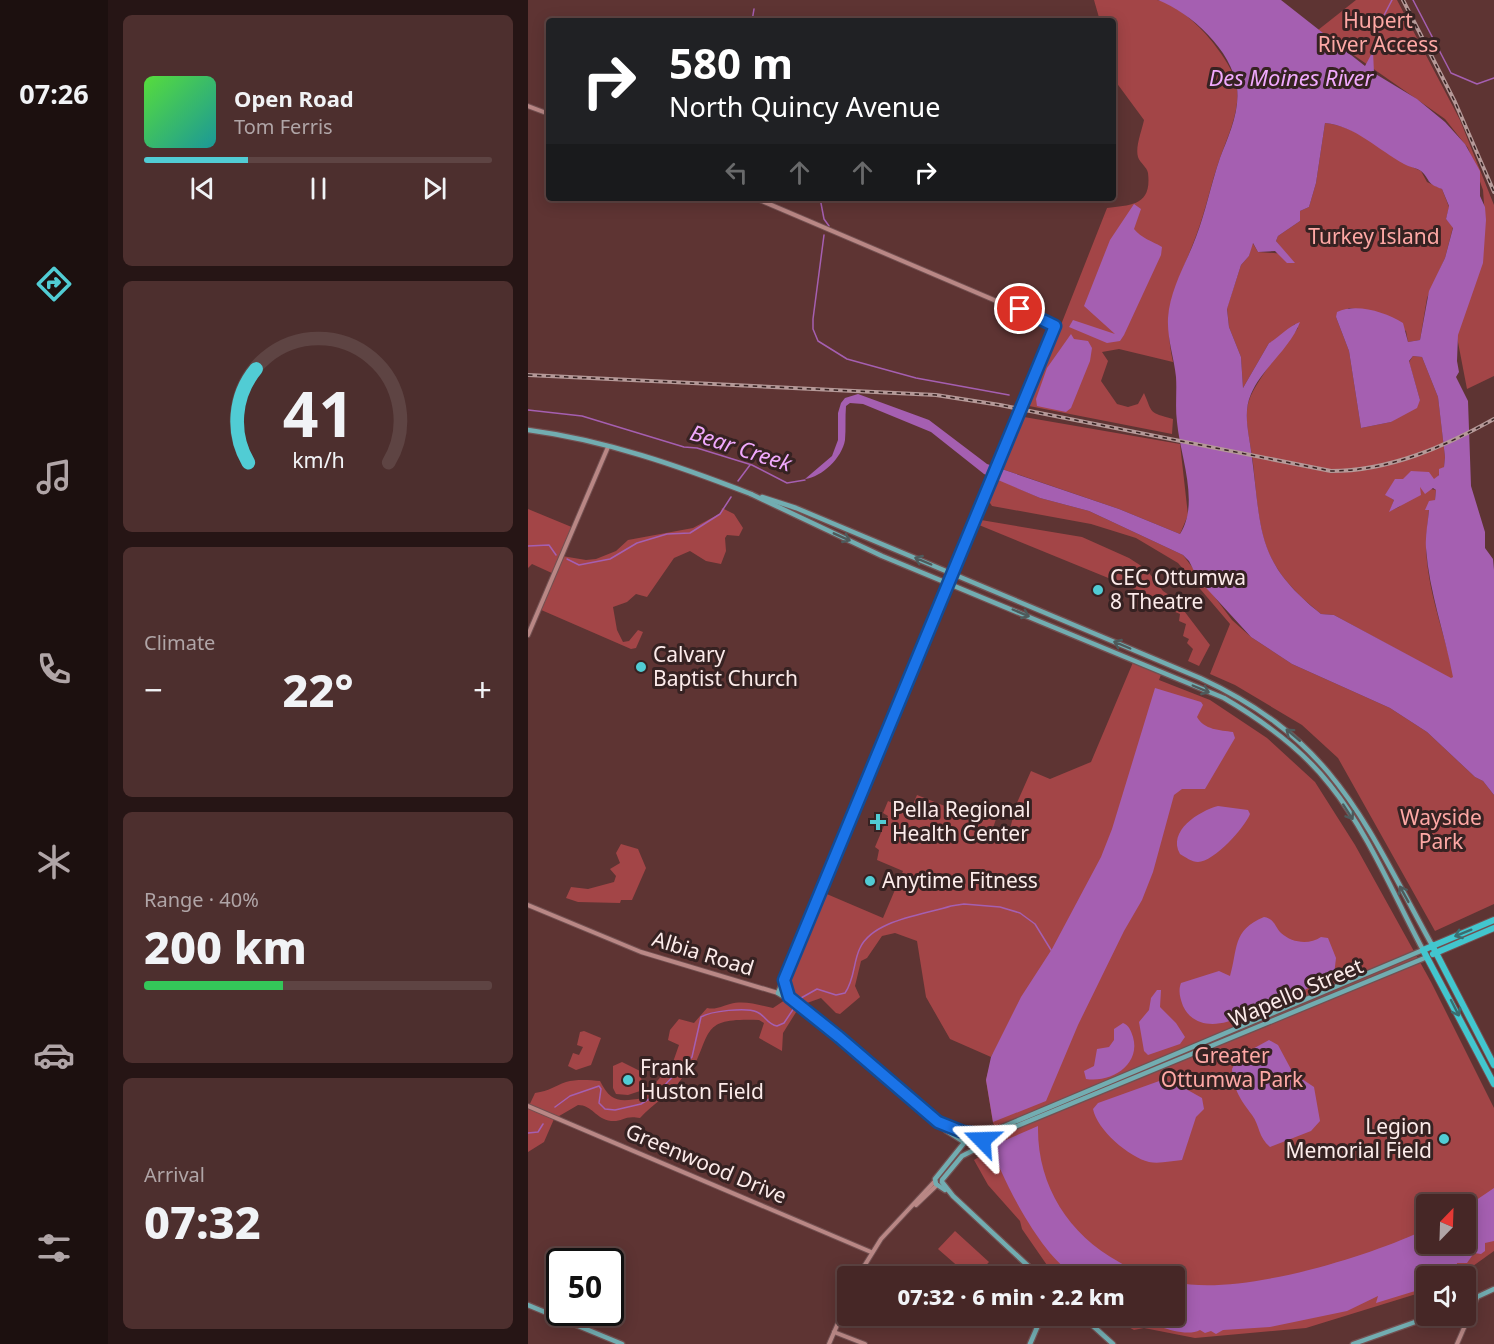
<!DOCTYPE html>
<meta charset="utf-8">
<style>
:root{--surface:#462726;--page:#4d2f2e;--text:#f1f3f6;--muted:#b0a5a7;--line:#5e4443;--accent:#51ccd4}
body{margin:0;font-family:"Noto Sans",sans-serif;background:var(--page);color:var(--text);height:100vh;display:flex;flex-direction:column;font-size:22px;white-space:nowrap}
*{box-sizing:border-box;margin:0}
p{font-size:20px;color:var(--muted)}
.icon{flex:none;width:33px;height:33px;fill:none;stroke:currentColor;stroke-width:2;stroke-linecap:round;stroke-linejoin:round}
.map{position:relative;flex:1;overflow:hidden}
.panel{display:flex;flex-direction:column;gap:15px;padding:15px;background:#261515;width:420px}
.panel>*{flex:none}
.guide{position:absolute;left:18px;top:18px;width:570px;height:183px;border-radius:6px;box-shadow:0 3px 15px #0003,0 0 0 2px var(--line);background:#202124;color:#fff;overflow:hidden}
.needle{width:39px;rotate:23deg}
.fabs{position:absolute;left:888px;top:1194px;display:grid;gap:12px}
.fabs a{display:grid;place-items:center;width:60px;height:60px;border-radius:6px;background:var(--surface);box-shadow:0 3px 15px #0003,0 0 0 2px var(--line);font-size:30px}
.speed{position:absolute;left:18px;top:1248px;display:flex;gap:12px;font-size:30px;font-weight:700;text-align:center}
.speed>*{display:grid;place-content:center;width:78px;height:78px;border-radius:50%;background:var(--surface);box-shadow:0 3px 15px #0003,0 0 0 2px var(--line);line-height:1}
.speed .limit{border:3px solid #111;border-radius:9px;background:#fff;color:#111}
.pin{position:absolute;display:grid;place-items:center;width:51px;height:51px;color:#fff;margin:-26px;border:3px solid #fff;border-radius:50%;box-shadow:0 2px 6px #0007}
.me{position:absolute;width:66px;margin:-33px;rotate:292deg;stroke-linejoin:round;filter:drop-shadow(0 0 4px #0008)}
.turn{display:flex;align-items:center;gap:21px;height:126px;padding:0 24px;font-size:27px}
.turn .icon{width:78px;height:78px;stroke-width:2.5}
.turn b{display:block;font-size:42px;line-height:51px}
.lanes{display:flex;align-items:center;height:57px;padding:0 24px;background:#0003;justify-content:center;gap:30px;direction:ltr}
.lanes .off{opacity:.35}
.big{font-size:45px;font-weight:800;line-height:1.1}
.panel .tile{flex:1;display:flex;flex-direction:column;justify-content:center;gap:9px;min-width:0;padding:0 21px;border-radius:9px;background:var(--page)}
.panel .dial{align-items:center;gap:0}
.dial svg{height:156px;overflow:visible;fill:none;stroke:var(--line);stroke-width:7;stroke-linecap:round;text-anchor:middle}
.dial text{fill:var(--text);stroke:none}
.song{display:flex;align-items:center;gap:18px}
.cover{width:72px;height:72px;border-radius:9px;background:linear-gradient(135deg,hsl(110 70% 55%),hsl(180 70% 35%))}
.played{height:6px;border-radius:3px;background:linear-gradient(90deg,var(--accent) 30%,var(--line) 30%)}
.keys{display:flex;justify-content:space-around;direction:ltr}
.heat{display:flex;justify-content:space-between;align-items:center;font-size:33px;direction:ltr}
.charge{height:9px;border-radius:4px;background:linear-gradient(90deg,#34c759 40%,var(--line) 0)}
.trip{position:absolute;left:309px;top:1266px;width:348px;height:60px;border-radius:6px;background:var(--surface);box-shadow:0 3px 15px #0003,0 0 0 2px var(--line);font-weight:800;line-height:60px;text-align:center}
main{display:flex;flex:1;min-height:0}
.tab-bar{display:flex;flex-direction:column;width:108px;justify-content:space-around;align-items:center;background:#1c100f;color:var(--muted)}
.tab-bar .icon{width:42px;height:42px}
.tab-bar .active{color:var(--accent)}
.tab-bar b{font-size:27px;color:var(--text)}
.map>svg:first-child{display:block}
.green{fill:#a34547;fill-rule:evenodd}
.water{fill:#a55fb1;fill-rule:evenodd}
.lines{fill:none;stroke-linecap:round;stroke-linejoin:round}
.stream{stroke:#a55fb1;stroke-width:1.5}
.minor-casing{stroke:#725051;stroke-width:6}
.major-casing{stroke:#725051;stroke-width:7}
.highway-casing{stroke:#725051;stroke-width:8}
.minor{stroke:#b98785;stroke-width:4}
.major{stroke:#72adb1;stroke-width:4.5}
.highway{stroke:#42c6ce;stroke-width:6}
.rail-casing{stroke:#b59998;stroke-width:4}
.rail{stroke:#362222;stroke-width:1.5;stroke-dasharray:4.5;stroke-linecap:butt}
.oneway{stroke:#4e5a5b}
.oneway2{stroke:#3b6c6f}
.route-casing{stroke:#114b97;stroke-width:15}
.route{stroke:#1a73e8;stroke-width:10}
.poi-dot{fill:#51ccd4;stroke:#362222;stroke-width:2}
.labels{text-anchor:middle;stroke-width:6;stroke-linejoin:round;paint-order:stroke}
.park-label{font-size:21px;fill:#fea8a5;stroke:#362222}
.poi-label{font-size:21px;fill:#fcebea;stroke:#362222;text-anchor:start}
.street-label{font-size:21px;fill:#fcebea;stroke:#362222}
.water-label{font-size:22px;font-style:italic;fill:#f0a9fd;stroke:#362222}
</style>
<main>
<nav class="tab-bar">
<b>07:26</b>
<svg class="icon active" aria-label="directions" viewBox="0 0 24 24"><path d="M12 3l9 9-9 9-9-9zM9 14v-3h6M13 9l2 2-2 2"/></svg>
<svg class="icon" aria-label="music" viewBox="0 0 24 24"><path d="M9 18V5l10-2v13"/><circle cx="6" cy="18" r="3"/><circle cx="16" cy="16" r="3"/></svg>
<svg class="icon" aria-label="phone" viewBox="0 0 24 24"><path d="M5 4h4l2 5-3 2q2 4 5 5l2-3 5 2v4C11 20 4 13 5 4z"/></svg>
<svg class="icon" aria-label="climate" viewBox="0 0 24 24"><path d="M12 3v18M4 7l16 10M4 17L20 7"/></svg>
<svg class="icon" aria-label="car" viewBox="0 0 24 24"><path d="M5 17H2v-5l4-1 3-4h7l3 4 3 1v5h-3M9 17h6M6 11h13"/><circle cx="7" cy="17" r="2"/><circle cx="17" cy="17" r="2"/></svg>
<svg class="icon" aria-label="filters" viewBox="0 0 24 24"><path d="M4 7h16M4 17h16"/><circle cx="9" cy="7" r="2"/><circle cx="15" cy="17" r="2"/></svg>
</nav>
<section class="panel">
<div class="tile">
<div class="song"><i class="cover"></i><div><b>Open Road</b><p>Tom Ferris</p></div></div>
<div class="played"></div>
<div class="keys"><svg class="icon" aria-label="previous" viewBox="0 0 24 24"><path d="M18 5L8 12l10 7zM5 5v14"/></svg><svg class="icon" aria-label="pause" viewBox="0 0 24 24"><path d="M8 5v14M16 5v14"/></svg><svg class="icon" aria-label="next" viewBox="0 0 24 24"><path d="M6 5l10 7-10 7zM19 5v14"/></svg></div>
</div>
<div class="tile dial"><svg viewBox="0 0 100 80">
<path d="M14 69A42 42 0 1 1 86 69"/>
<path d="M14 69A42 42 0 0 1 18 21" stroke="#51ccd4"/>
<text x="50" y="56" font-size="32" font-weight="700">41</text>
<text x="50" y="72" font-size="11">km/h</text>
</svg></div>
<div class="tile"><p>Climate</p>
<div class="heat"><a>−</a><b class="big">22°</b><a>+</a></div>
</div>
<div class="tile"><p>Range · 40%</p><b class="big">200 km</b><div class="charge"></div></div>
<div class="tile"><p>Arrival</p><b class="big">07:32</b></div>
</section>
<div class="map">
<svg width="966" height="1344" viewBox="0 0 966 1344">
<rect width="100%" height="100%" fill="#5e3433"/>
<g class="green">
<path d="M566 0C586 0 609 0 629 0 647 2 675 29 686 44 695 56 706 71 709 87 712 111 700 136 692 158 683 183 678 210 668 236 650 284 633 308 645 362L591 349 574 352 580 361 573 381 589 404 600 407 610 404 616 393C625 414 620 412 645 419L644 434 501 406 579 208C603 205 624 206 620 173 619 167 612 163 610 157 607 147 614 130 616 120L585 78V21H572Z"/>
<polygon points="828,0 869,0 932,120 966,205 966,376 939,389 929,337 957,217 955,190 940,148 917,119 790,30"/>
<path d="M797 123C833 126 861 158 893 171L899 182 914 189 921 207 918 219 925 227 917 258 899 298 892 340 880 342 878 331 853 314 821 308 808 317 821 351 833 428 863 422 892 400 881 362 885 356 894 357 910 397 913 422 917 457 916 467 908 479H875L866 482 858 495 866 500 862 511 871 507 892 487 908 490 907 500 898 509H901C900 522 898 534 898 546 899 591 917 634 926 677L923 679 806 615 793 614C731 564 733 537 725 463 723 444 716 422 720 404 724 385 757 345 770 328L767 324 749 340 741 343 715 388 713 357 701 327 699 308 713 265 721 256 724 242 730 252 758 254 748 241 750 236 772 221V211L781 207 788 183Z"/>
<polygon points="496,417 652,444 660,515 652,534 591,509 474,469"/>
<polygon points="470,479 512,498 561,511 655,555 704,620 723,637 764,664 862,708 899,732 947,777 955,781 966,795 966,904 907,931 810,758 774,725 707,685 682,674 702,624 650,563 608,538 563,524 464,506 460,500"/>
<polygon points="194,508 206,514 215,528 211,536 199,535 197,538 198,551 193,564 178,561 162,551 146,558 119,597 108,594 99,602 85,607 89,630 95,642 101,641 110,630 115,632 108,648 103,649 11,609 26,574 4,564 0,568 0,509 46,528 34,556 58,560 68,559 88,551 100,540 165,528 193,513"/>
<polygon points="453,520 554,537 601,558 618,569 635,591 647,599 682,645 671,666 660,661 665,649 659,643 661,639 655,636 658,624 651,621 652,614 645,611 639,602 451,525"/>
<path d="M606 660 634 672 631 680 682 700 739 738 787 782 827 845 903 982 966 1108V1251L931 1276H898V1291L778 1328 667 1338 616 1328 606 1330 580 1316H646V1276H541L521 1268 494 1229 492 1221 460 1185 446 1160 460 1151 466 1158 473 1137 465 1123 458 1080 465 1053 463 1057 422 1039 398 997 389 941 367 933 354 936 339 958 333 961 327 986 332 997 312 1014 308 1013 293 998 279 1003 256 987V980L294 892 355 918 375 871 349 860 351 850 347 847 360 816 355 813 360 801 382 811 389 795 432 812 435 806 468 819 464 831 480 837 488 805 503 771 522 779 563 762ZM898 1204H938V1244H898Z"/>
<polygon points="93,844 110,849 118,868 104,900 93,900 92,903 50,902 38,898 43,887 60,889 86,882 88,876 82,869 92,863 88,853"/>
<path d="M257 1000 270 1009 255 1033 254 1051 231 1038 236 1023 231 1020C172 1018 185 1030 162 1075L154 1078C144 1094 125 1103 112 1118 96 1115 95 1122 83 1121 68 1119 64 1105 50 1105L26 1119 16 1142 0 1152V1108L7 1093C22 1091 26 1086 38 1082 48 1079 62 1080 72 1081 83 1103 92 1102 115 1098L145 1062 151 1045 140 1040 142 1030 151 1019 166 1023 179 1008C189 1010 193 1006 202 1004 216 1000 231 1005 245 1008Z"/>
<polygon points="56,1031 73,1038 63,1065 48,1070 40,1066 45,1053 51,1055 55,1047 49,1045 52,1032"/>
<polygon points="94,1062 112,1071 115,1090 100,1095 88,1094 85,1088 85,1066"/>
<polygon points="427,1231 461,1262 448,1276 441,1276 410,1249"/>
</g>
<g class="water">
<path d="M630 0H753L837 66 845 51 846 73 889 99 917 122 937 144 952 171V196L957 207 958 220 955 263 930 335 929 361 931 372 928 377 940 401 943 486 957 532V548L965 559 966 570V795L955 781 947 777 899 732 862 708 764 664 723 637 670 579 661 561 655 555 561 511 512 498 456 474 403 432 335 404 322 403 318 406C317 417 318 429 317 440 314 458 294 477 277 479L304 456 310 440V413L313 403 317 398 330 394 401 420 459 464 591 509 652 534C672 503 652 456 649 422 647 407 649 392 648 377 646 357 639 339 640 318 642 289 658 264 668 237 678 211 683 184 692 158 700 137 712 112 709 88 704 50 663 13 630 0ZM797 123C828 126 850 150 876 164 881 167 889 168 893 171 903 180 897 183 914 189L921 206 918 219 925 228 917 258 901 291 892 340 880 342 875 323C857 312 829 303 809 312L808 317 821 351 833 428 863 422 889 408 892 400 881 361 885 356 894 357 910 397 917 457 916 467 911 469V475L906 479 901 472 883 471 875 479H867L857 495 866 500 861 512 893 495 892 487 897 494 905 488 908 490 907 500 901 501 897 510H901C900 522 897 536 898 548 901 592 917 634 925 677L923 678 806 615 793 614C728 562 734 533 724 458 722 437 714 414 723 394 734 368 762 349 772 322 759 327 752 337 741 343L715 388 713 357 701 327 699 309 713 265 721 256 725 243 730 252 747 251 759 263H767L748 241 750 236 772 221V211L781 207 788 183Z"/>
<path d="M606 204 613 209 606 229C613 238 624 241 634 247L633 255 596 335 592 341 579 343 541 327 545 320 587 334 556 306 582 240Z"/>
<polygon points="543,334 546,339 560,341 564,348 562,361 543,408 538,412 509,406 508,399 519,368"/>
<path d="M627 688 673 702 675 705 669 717C676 730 692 730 705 732L707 738 677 789H654L646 795 625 872 614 900 596 931 550 1025 518 1101 465 1122 458 1080 463 1057 493 997 524 949 573 857 584 829Z"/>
<path d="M690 806 720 810 722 814C717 827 686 862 670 862 664 862 657 857 652 854 639 831 671 811 690 806Z"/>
<path d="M736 917C747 919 747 927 753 933 764 943 781 945 793 937L800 938 808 958 806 975 739 1009 727 1013 718 1011 717 1014C697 1026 667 1031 655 1006 652 998 650 991 653 983L691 971 702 976C710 949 704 930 736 917Z"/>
<polygon points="629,990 633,990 632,1007 648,1023 657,1037 652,1044 620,1055 616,1051 611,1022 621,1010 623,998"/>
<path d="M595 1023C601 1025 603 1031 605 1037 613 1065 583 1083 558 1079L556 1071 566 1066 569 1049 581 1047 586 1040V1029Z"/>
<path d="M741 1040 750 1045 765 1073 786 1087 792 1121 783 1131 742 1147C730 1137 732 1126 724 1115 713 1100 705 1090 704 1069L710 1057Z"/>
<path d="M634 1080 649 1084 674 1098 676 1109 668 1117 654 1160C644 1161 631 1164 621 1162 601 1157 569 1130 565 1109L570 1103Z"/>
<path d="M510 1126C509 1185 540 1234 591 1262 600 1267 610 1274 620 1276 603 1277 566 1280 551 1276 520 1268 472 1178 464 1146Z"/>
<path d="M966 1188V1241L957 1243V1251L953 1254 946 1253 939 1263H929L928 1273 923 1276 918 1272 913 1276H898L897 1288 848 1303 850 1296 819 1311 742 1327 695 1330 688 1334 683 1331 677 1333 672 1330C655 1339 621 1322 603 1316H646L647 1282C709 1297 841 1257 898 1229V1244H938V1207Z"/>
</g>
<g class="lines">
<g class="stream">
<polyline points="885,0 923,73 949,84 966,78"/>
<polyline points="224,21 226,9"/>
<polyline points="845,50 852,23 864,0"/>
<polyline points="292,198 296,219 301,226"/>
<polyline points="296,235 285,319 285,329 290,341 319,359 388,378 481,395"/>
<polyline points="0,410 54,416 156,447 169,448 224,465 259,483 277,480"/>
<polyline points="210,481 222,465"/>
<polyline points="0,546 21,545 28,555"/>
<polyline points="39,559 51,565 82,559 109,543 139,534 162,533 192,514 203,497"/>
<path d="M273 998 289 989 308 995 317 993C327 979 325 962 332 948 345 920 395 915 423 906L436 904 472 907 492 913 507 924 523 950"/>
<path d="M27 1107 42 1096 71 1086 73 1089 71 1103 77 1109 87 1110 113 1104 126 1096 164 1057 173 1017C183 1011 218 1007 229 1012 237 1015 239 1024 249 1026L256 1023 266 1008"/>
<polyline points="0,1133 10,1132 15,1124"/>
</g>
<g class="minor-casing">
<g id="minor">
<polyline points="0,106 21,114"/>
<polyline points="227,198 527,326 422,584"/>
<polyline points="0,635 80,447"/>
<polyline points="0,905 113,952 250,993"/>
<polyline points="0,1106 343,1252"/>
<polyline points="388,1205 409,1185"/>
<polyline points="330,1276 353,1239 406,1182"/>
<polyline points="306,1332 337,1344"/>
<polyline points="301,1344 320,1300"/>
<polyline points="929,1344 949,1298"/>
</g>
</g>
<g class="major-casing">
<g id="major">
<path d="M0 430C77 440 151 466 223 494"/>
<path d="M223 494 354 556 696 698C735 721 774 749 802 785 840 832 866 896 895 950L460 1133 449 1134"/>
<path d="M234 497 268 508 672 678C808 741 836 822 904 945"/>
<polyline points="422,584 250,993 281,1012 419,1131 436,1142"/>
<polyline points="453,1145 472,1133 899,957"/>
<polyline points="414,1180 434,1156 450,1148 454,1142 449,1134 435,1132 415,1125"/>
<polyline points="414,1182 425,1196 511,1276"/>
<polyline points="417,1190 408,1184 407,1179 436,1143"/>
<polyline points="938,1302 966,1289"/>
<polyline points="0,1305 94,1344"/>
<polyline points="554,1316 585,1344"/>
<polyline points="502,1344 514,1316"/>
<polyline points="825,1344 904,1316"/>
</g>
</g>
<g class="highway-casing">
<g id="highway">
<polyline points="966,920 895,950 966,1084"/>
<polyline points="904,945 966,1065"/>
<polyline points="905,954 966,928"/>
</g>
</g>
<use href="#minor" class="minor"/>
<use href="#major" class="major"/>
<use href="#highway" class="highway"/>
<g class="rail-casing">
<g id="rail">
<polyline points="875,0 927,102 966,192"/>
<path d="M0 375 408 395 472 405 803 471C861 471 916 447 966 419"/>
</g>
</g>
<use href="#rail" class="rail"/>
</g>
<defs><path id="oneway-shaft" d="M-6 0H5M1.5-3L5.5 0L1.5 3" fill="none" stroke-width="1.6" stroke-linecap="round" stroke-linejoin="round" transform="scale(1.5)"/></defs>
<g class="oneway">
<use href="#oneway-shaft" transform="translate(314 537) rotate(24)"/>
<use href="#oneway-shaft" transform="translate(395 561) rotate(-157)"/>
<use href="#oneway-shaft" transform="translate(493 613) rotate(23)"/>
<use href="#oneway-shaft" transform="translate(594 645) rotate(-157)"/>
<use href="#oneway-shaft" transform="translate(673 689) rotate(23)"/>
<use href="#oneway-shaft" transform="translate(765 735) rotate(-140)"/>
<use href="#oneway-shaft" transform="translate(820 812) rotate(57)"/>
<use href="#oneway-shaft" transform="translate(876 894) rotate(-119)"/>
</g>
<g class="oneway2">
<use href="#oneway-shaft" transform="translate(935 933) rotate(158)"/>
<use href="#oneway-shaft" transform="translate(927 1008) rotate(63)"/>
</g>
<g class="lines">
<g class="route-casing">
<polyline id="route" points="454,1140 449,1134 435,1132 410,1122 311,1037 261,997 256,980 527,326 492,309"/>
</g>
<use href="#route" class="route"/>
</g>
<g class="poi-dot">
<circle cx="570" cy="590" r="6"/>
<circle cx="113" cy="667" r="6"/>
<path d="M347 813h6v6h6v6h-6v6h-6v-6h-6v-6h6z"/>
<circle cx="342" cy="881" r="6"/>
<circle cx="100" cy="1080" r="6"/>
<circle cx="916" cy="1139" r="6"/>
</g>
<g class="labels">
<g class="park-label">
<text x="850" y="28">Hupert<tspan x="850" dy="24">River Access</tspan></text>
<text x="846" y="244">Turkey Island</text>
<text x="913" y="825">Wayside<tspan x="913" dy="24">Park</tspan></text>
<text x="704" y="1063">Greater<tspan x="704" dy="24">Ottumwa Park</tspan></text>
</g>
<g class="poi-label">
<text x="582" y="585">CEC Ottumwa<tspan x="582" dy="24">8 Theatre</tspan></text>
<text x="125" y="662">Calvary<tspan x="125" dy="24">Baptist Church</tspan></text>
<text x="364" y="817">Pella Regional<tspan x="364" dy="24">Health Center</tspan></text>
<text x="354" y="888">Anytime Fitness</text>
<text x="112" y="1075">Frank<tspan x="112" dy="24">Huston Field</tspan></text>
<text x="904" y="1134" text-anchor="end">Legion<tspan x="904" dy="24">Memorial Field</tspan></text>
</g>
<g class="street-label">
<text transform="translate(175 954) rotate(17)" y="7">Albia Road</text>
<text transform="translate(768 993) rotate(-23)" y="7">Wapello Street</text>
<text transform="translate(178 1164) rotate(23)" y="7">Greenwood Drive</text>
</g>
<g class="water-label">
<text x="763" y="86">Des Moines River</text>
<text transform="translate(213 448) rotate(18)" y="8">Bear Creek</text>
</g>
</g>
</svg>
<div class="fabs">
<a><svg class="needle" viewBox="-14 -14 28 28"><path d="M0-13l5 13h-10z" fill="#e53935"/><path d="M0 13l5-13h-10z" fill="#b0a5a7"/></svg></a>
<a><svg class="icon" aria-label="sound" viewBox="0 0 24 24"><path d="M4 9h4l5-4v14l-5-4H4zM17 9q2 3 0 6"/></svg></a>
</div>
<div class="speed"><div class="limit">50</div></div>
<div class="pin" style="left:492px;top:309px;background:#d93025"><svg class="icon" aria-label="arrive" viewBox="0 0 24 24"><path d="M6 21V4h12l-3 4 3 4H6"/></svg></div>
<svg class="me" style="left:454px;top:1140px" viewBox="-20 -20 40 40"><path d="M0-17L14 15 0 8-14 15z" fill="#1a73e8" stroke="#fff" stroke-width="4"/></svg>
<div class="trip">07:32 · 6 min · 2.2 km</div>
<div class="guide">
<div class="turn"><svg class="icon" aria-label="right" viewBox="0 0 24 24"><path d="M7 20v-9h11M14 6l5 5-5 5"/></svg><div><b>580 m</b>North Quincy Avenue</div></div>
<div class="lanes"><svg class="icon off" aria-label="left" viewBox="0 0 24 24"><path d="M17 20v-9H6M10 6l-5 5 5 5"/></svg><svg class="icon off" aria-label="ahead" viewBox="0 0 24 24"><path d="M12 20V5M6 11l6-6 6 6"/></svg><svg class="icon off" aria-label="ahead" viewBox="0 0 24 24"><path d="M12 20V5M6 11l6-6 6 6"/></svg><svg class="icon" aria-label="right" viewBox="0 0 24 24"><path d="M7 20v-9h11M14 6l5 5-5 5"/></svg></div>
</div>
</div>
</main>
